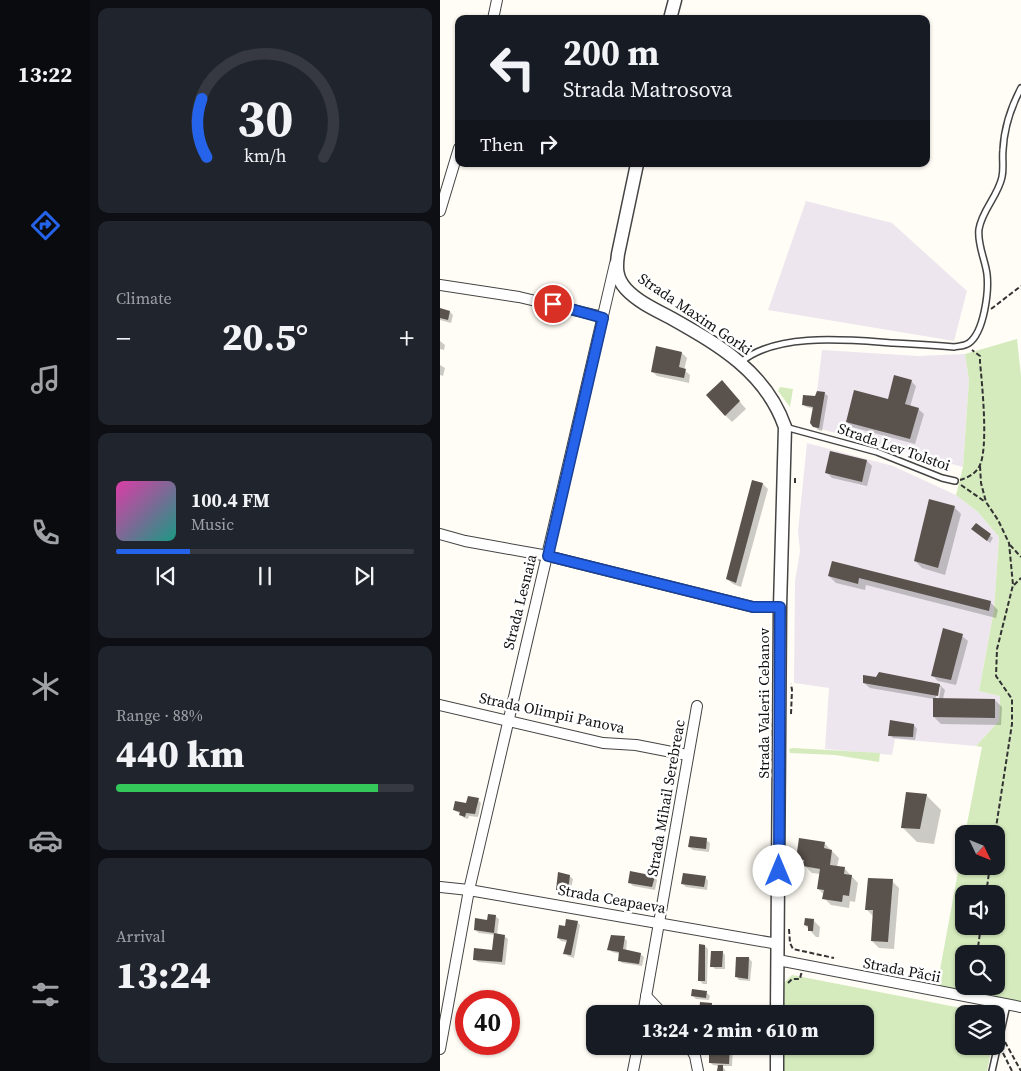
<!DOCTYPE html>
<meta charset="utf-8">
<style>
:root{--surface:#171b24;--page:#20242c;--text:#f1f3f6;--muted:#9ea1a6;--line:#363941;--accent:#2563eb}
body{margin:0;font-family:"Source Serif 4",serif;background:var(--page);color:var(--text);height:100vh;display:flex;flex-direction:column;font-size:19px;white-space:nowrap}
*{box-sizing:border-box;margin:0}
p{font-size:16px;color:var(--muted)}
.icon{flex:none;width:28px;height:28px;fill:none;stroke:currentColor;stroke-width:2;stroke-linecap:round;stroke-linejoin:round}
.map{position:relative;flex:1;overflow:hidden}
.details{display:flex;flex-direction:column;gap:8px;padding:8px;background:#0d0f14;width:350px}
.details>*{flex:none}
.top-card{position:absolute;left:15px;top:15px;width:475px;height:152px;border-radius:10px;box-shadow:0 1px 4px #0004;background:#171b24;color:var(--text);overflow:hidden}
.needle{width:32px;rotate:133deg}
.buttons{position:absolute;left:515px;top:825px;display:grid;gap:10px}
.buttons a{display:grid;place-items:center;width:50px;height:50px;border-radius:10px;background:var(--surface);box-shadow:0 1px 4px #0004;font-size:25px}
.speed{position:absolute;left:15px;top:990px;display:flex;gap:10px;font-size:25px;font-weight:700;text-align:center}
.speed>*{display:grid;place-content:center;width:65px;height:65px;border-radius:50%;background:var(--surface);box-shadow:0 1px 4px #0004;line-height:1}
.speed .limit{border:8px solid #d22;background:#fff;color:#111}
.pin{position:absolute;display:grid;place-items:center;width:42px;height:42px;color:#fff;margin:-21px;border:2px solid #fff;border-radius:50%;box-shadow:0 1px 5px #0007}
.me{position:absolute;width:55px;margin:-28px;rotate:0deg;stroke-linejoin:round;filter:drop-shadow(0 0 4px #0008)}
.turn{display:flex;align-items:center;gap:18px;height:105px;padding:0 25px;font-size:22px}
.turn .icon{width:65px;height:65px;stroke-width:2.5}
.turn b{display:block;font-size:35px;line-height:42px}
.then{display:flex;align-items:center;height:48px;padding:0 25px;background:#0003;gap:10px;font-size:19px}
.big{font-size:38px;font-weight:800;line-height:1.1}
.details .widget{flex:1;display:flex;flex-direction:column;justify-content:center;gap:8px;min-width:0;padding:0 18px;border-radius:10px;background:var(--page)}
.details .dial{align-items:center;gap:0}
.dial svg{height:130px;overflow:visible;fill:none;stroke:var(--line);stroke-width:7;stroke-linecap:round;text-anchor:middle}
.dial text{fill:var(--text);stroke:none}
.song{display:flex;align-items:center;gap:15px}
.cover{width:60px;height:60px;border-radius:8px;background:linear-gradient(135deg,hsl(320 70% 55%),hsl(170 70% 35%))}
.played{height:5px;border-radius:2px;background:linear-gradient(90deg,var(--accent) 25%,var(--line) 25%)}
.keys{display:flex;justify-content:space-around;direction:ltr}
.heat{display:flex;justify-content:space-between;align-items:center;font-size:28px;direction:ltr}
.charge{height:8px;border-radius:4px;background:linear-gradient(90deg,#34c759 88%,var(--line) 0)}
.trip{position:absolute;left:146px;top:1005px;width:288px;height:50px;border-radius:10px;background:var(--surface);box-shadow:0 1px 4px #0004;font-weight:800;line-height:50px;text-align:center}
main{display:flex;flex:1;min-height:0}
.dock{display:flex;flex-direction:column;width:90px;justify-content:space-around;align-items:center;background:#090b0e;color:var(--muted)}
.dock .icon{width:35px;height:35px}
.dock .current{color:var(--accent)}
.dock b{font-size:22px;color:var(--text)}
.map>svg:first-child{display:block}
.industrial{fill:#eee6ef}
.green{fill:#d5ebbd;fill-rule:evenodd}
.shadow{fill:#0003;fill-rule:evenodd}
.building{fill:#5a524d}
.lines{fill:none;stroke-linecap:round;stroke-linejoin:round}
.service-casing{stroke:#444;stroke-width:8}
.minor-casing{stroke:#444;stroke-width:12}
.tertiary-casing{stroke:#444;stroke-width:15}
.path{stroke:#333;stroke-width:2;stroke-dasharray:5 2.5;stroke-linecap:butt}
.service{stroke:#fff;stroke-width:5}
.minor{stroke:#fff;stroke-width:10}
.tertiary{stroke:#fff;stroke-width:12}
.route-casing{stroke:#184099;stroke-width:12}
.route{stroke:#2563eb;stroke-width:9}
.labels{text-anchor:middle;stroke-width:5;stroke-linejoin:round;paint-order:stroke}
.street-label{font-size:15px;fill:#111;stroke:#fff}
</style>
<main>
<nav class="dock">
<b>13:22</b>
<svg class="icon current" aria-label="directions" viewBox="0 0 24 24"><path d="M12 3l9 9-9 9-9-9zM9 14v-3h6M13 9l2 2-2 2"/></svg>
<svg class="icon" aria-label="music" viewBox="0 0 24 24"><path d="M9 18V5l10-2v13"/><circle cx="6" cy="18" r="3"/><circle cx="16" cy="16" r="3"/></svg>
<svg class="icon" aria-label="phone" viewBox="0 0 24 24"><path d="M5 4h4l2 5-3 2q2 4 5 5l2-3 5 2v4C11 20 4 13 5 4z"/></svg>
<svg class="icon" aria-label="climate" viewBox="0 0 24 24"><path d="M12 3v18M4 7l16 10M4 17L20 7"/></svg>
<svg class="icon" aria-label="car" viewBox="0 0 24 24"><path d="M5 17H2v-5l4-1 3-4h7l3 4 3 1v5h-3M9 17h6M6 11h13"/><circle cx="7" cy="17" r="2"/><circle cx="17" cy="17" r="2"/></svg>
<svg class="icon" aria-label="filters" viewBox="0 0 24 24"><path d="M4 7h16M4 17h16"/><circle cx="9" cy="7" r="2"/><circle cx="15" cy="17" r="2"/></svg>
</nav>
<section class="details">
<div class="widget dial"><svg viewBox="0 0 100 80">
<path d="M14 69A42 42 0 1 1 86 69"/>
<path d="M14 69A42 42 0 0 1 11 33" stroke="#2563eb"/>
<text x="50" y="56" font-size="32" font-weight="700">30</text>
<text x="50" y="72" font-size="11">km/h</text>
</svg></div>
<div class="widget"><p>Climate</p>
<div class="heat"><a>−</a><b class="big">20.5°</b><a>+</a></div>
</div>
<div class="widget">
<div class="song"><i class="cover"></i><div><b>100.4 FM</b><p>Music</p></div></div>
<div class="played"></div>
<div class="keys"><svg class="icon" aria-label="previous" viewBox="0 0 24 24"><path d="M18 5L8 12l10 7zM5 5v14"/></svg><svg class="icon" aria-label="pause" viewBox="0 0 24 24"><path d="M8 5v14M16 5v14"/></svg><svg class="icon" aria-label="next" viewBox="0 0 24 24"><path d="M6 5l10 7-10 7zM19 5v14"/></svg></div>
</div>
<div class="widget"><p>Range · 88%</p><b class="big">440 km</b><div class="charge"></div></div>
<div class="widget"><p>Arrival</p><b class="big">13:24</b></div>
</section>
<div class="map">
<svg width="581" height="1071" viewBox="0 0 581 1071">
<rect width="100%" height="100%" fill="#fffdf5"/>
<g class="industrial">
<polygon points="366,201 452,223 527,291 514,341 328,310"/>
<polygon points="382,350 478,356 525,354 529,380 523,467 373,427 370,423 377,391"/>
<polygon points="367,443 453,466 516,495 538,512 559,537 554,610 539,691 560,696 559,721 536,746 455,739 452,755 385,749 389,688 354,683 355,581 360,551 358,531"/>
</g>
<g class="green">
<path d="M577 339 581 376V1003L497 986 524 839V866H556V834H525L542 747 536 746 559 721 560 696 539 691 554 610 559 537 538 512 516 495 523 467 529 380 525 354ZM524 894H556V926H524ZM524 954H556V986H524Z"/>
<polygon points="340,387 353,389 350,407 338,391"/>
<polygon points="353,748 440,753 439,762 395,755 350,753 349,749"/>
<polygon points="352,975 552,1014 524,1014 524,1046 552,1046 547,1071 342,1071 343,1046 425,1046 425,1014 343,1014 344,983"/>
</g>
<g class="shadow">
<polygon points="0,310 10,312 13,315 11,323 0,320"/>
<polygon points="0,341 5,345 4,350 0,349"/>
<polygon points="242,353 247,358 244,370 250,375 249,383 217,376 212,371"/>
<polygon points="0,365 5,368 3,376 0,375"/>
<polygon points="471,381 476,386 470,407 478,409 484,414 475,444 412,427 407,422 449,400"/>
<polygon points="289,389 306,409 292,422 285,415"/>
<polygon points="384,393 388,396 382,431 378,430 374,426 374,409 366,407 363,404"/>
<polygon points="427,461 432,466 427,486 392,478 387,473"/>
<polygon points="313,481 323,484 328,489 301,587 293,584 287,579"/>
<polygon points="514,507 521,514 505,575 482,568 475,561"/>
<polygon points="536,525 553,538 550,543 536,532"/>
<polygon points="393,562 551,603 558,610 556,618 426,585 425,590 396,583 389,576"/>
<polygon points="522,636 528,641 516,685 498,681 493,676"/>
<path d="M440 673 500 685 505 690 503 699 555 700 562 707 561 725 501 724 494 717V699L430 688 424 683 437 678ZM498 687H501L498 703 495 702Z"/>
<polygon points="474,725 477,729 475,740 453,738 450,735"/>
<polygon points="486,795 501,810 494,844 477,842 462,827"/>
<polygon points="38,800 41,803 38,817 29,816 28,819 24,818 21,814 14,810"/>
<polygon points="266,840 270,843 269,852 253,850 249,847"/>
<polygon points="384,843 399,858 397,867 404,868 418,883 415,902 410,901 409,908 391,905 384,898 384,895 378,888 380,874 372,873 357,858"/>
<polygon points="129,876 133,879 130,894 121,892 117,889"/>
<polygon points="214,877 217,880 215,890 193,886 190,883"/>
<polygon points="265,877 268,881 267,890 246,887 243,884"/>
<polygon points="452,881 459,888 454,949 439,948 432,941 434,917 426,909"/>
<polygon points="55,916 59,919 57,935 64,936 68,939 65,965 38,962 34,959 53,951 55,935 39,933 35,930"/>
<polygon points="373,920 380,927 379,937 376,937 365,925"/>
<polygon points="137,922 140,925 134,958 128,956 125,953 127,942 121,941 118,938 126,927"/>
<polygon points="184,938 187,941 186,951 200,954 204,957 202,966 182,963 179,960 180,954 172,952 169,949"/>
<polygon points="265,946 268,949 267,984 263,984 259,980"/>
<polygon points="282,952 285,955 285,969 275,969 272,966"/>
<polygon points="309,958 312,962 310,981 299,980 296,976"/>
<polygon points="267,993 270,996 269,1000 256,999 253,996"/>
<polygon points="271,1004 274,1007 274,1014 260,1014"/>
<polygon points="283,1046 293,1047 292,1066 282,1066 286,1071 279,1071 279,1066 273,1065 270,1062 282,1052"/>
</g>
<g class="building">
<polygon points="0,308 10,311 8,320 0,318"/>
<polygon points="216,346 242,352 239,367 246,369 244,378 211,372"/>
<polygon points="454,375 472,380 465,404 479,408 470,439 406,422 414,390 448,399"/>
<polygon points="282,380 300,401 285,416 266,395"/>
<polygon points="377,391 385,392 379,428 373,427 370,423 373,407 362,405 363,395 375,396"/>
<polygon points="390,451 427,460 422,482 385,473"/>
<polygon points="312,480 323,483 296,583 286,579"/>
<polygon points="489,499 515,506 498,568 474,561"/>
<polygon points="536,523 551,534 547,541 531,529"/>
<polygon points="392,561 551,601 549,611 419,578 418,584 388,576"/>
<polygon points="503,628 523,634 511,680 491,676"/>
<polygon points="439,672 500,684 498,696 423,683 423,675 436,677"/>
<polygon points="493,698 555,699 555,718 493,717"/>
<polygon points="450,720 474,724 473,737 448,736"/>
<polygon points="466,792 487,794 480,829 461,828"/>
<polygon points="28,796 39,798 35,814 26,813 25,817 19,815 20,812 13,810 15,801 26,803"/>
<polygon points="250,836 267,838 266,849 248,847"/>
<polygon points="359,838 385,842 384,848 392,850 390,865 405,867 404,874 412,875 409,896 403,895 402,902 382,899 384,890 377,889 380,869 363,866 364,860 356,859"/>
<polygon points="190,871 215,876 212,887 188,883"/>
<polygon points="118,872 130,875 128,891 116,890"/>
<polygon points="243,873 266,876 264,887 241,884"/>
<polygon points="428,878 453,879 448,942 431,941 433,910 425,910"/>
<polygon points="48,914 56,915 54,933 34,930 35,918 47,920"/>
<polygon points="365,918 374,919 373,931 368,931 368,926 364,925"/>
<polygon points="126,919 138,921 131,955 123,954 127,940 117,938 119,925 125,926"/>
<polygon points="54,933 65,935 62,962 33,960 34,948 52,950"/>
<polygon points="171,935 185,936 183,949 201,953 199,964 178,961 179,952 167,950"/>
<polygon points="259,944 265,945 265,981 258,981 258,979"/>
<polygon points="271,951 283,951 282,967 270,967"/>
<polygon points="296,957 309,957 308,979 295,977"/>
<polygon points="252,989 267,991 266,998 251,996"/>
<polygon points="260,1002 272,1003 271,1014 259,1014"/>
<polygon points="281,1046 290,1046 289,1064 269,1063 269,1051 281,1051"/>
<polygon points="278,1065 283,1065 283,1071 277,1071"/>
</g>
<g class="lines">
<g class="service-casing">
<g id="service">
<path d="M301 362C337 332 409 340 453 343 474 344 494 345 514 347 519 346 525 346 529 343 544 332 549 292 547 274 545 259 537 244 539 229 542 210 558 196 562 177 564 168 562 159 563 150 564 128 571 107 581 88"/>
<polyline points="345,427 437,452 502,478 515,481"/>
<polyline points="552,1071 567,1005"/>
</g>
</g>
<g class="minor-casing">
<g id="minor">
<polyline points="53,19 57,0"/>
<polyline points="0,211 19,148"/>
<polyline points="0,285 79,297 163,317"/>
<polyline points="0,534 25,541 108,556 313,607 340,607"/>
<polyline points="0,705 163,743 196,745 247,755"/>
<polyline points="0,887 29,890 338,944"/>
<polyline points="338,960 581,1007"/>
<polyline points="206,996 223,1014"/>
<polyline points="203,1014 257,706"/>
<polyline points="249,1046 255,1056 258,1071"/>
<polyline points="0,1049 29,890 175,264"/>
<polyline points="193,1071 198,1046"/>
</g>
</g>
<g class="tertiary-casing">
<g id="tertiary">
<polyline points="230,19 235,0"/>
<path d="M197 164 178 254C176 268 176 278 186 289 198 302 216 310 231 318 279 345 326 372 345 427L340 607 337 1014"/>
<polyline points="337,1071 337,1046"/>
</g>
</g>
<g class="path">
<polyline points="551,309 581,286"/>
<polyline points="540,466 541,483 546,502 558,520 569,543 573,585 557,649 556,676 572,699 572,724 555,834"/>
<path d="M520 480C527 478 535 474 539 467 549 450 542 384 540 362V356L532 350"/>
<polyline points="355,483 355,476"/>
<polyline points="521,485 544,501"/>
<polyline points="570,545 581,557"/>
<polyline points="574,585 581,578"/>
<polyline points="351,714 352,690 351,684"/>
<polyline points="546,894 550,866"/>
<polyline points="349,929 350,943 353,949 394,958"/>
<polyline points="537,954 541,926"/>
<polyline points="348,983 352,979 360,979 361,974 363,975"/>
<polyline points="565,1042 581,1071"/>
<polyline points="563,1053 572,1071"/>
</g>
<use href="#service" class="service"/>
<use href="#minor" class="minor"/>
<use href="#tertiary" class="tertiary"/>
</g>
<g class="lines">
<g class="route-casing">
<polyline id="route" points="113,304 163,318 108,556 313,607 340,607 339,871"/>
</g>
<use href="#route" class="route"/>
</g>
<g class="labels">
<g class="street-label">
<text transform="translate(255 314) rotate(34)" y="5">Strada Maxim Gorki</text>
<text transform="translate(454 447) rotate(19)" y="5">Strada Lev Tolstoi</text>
<text transform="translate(80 602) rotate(-76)" y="5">Strada Lesnaia</text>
<text transform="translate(324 703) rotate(-90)" y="5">Strada Valerii Cebanov</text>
<text transform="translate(112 713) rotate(12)" y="5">Strada Olimpii Panova</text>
<text transform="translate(226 798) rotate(-80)" y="5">Strada Mihail Serebreac</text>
<text transform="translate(172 899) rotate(10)" y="5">Strada Ceapaeva</text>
<text transform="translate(462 970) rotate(11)" y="5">Strada Păcii</text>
</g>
</g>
</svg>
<div class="buttons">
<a><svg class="needle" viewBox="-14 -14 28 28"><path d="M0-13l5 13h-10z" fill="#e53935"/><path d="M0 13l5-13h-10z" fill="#9ea1a6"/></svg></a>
<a><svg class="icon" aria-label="sound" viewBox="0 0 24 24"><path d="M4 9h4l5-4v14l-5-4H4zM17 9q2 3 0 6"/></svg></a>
<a><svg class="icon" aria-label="search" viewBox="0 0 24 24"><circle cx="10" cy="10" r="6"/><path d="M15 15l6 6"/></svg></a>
<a><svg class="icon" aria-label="layers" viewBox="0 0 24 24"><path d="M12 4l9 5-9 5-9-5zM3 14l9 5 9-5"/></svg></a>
</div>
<div class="speed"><div class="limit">40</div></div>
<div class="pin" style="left:113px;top:304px;background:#d93025"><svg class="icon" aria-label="arrive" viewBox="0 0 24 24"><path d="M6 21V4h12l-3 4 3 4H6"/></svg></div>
<svg class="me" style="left:339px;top:871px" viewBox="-20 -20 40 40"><circle r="19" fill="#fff"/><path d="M0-13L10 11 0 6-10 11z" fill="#2563eb"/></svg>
<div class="trip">13:24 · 2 min · 610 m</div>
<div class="top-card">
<div class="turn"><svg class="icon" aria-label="left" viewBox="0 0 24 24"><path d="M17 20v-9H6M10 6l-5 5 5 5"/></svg><div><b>200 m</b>Strada Matrosova</div></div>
<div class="then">Then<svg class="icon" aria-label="right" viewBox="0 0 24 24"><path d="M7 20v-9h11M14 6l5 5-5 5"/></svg></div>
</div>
</div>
</main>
